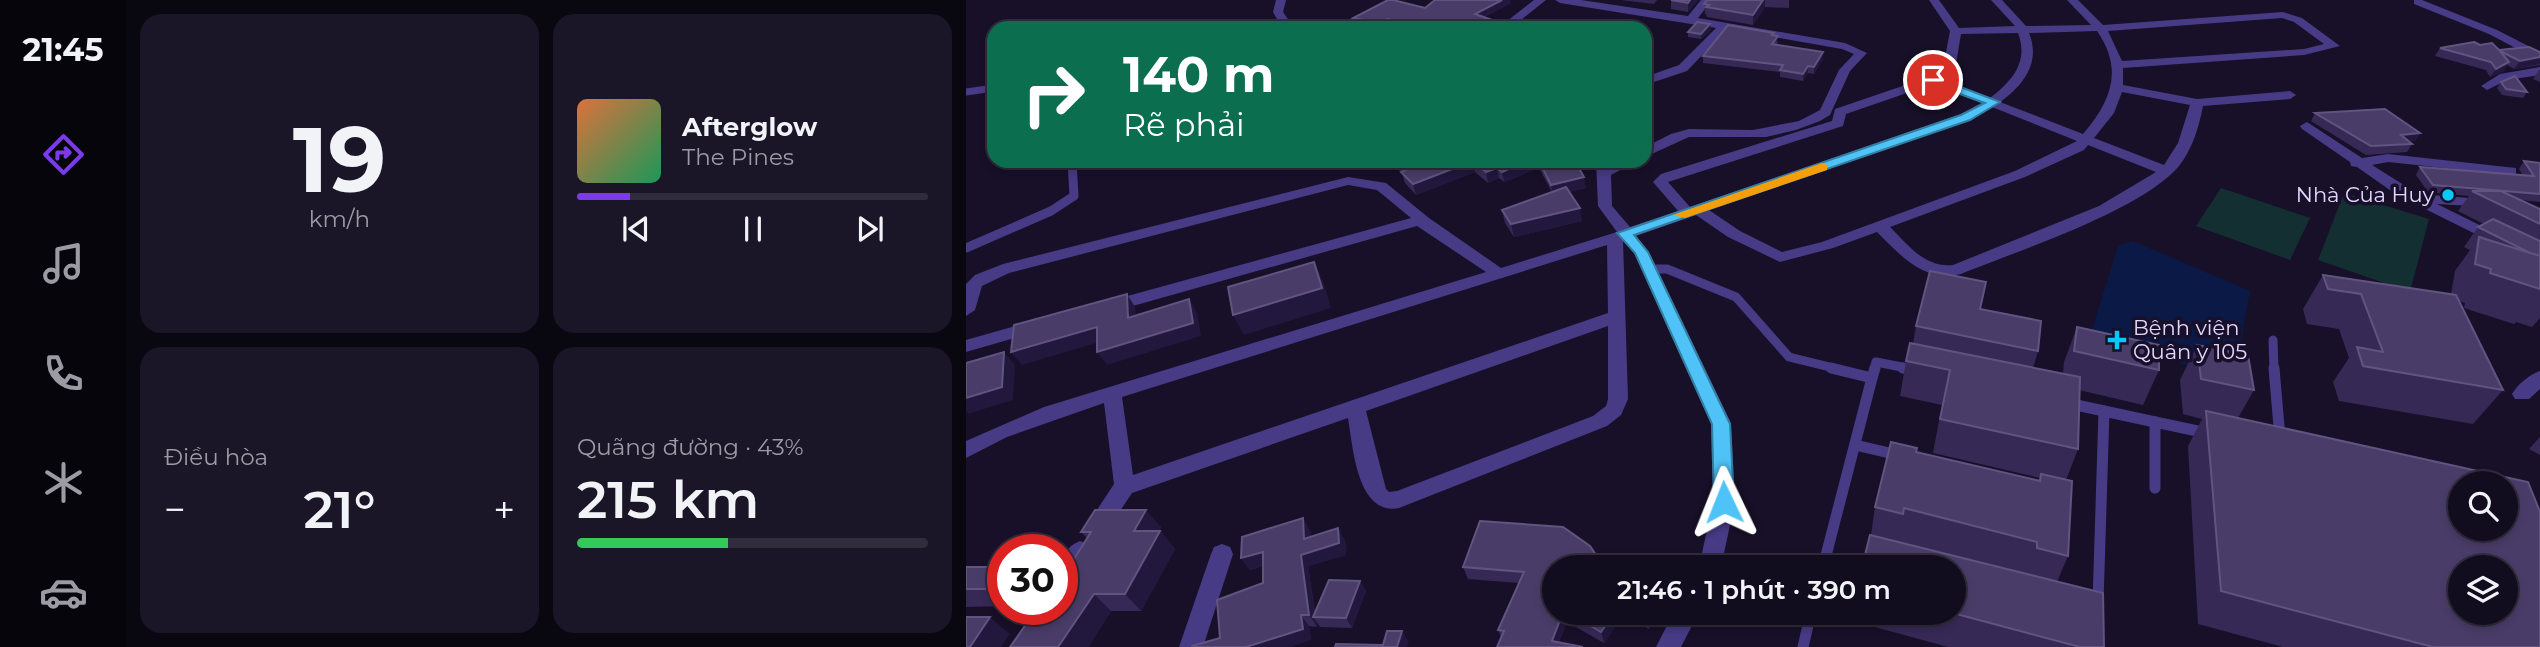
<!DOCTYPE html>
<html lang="vi">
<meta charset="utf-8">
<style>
:root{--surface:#110c1e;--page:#1a1527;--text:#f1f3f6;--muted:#9c9ba4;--line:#302c3c;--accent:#7c3aed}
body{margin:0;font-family:Montserrat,sans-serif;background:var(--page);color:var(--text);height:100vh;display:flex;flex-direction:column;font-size:26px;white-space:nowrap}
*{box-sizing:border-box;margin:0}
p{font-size:23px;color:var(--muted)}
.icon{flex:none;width:38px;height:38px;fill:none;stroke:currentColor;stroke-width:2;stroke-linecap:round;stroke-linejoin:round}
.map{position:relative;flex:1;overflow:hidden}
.drawer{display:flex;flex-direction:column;gap:14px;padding:14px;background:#090710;width:840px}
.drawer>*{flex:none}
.banner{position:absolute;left:21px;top:21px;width:665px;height:147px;border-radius:21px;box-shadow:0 4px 10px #0003,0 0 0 2px var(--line);background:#0b6e4f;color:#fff;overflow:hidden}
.fabs{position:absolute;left:1482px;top:471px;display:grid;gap:14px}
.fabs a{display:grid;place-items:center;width:70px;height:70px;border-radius:50%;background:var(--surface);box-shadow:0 4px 10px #0003,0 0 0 2px var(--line);font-size:35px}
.speed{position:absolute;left:21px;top:534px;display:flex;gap:14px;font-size:35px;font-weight:700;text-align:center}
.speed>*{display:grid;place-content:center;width:91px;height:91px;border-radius:50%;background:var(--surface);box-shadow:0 4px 10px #0003,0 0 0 2px var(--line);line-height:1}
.speed .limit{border:10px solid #d22;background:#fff;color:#111}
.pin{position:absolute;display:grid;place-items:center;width:60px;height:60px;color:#fff;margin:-30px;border:4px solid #fff;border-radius:50%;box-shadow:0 2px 7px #0007}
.me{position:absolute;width:77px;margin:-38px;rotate:358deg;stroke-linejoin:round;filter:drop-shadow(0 0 5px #0008)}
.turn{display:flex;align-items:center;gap:24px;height:147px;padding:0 21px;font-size:32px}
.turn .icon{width:91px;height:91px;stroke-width:2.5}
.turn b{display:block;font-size:49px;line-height:60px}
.big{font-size:52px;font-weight:600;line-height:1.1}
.drawer .widget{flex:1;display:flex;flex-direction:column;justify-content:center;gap:10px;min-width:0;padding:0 24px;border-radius:21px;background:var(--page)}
.drawer .dial{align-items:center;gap:0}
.dial b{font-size:91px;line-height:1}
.song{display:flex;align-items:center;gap:21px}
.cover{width:84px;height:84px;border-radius:10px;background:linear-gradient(135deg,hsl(20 70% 55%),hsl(150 70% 35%))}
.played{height:7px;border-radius:4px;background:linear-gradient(90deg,var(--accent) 15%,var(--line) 15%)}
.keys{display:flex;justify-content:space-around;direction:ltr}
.heat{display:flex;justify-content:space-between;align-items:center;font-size:38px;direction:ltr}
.charge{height:10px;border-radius:5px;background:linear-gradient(90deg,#34c759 43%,var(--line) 0)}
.drawer .tiles{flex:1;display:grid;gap:14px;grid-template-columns:repeat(2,1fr)}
.trip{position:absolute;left:576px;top:555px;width:424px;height:70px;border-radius:35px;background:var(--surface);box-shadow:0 4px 10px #0003,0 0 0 2px var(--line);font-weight:600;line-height:70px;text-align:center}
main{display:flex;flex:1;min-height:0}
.dock{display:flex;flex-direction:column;width:126px;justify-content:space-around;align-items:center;background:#07050c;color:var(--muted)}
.dock .icon{width:49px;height:49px}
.dock .selected{color:var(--accent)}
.dock b{font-size:32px;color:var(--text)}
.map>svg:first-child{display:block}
.green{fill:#132f32}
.water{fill:#0b1946}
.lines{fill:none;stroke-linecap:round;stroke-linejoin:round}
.service-far2{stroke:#473b86;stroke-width:7}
.service-far1{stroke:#473b86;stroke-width:9}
.service{stroke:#473b86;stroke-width:11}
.minor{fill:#473b86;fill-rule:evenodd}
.wall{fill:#372956}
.shaded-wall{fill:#22173c}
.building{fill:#493c68;stroke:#615480;stroke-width:2;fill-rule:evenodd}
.route{fill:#4fc3f7;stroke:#337fa1;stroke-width:2}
.slow{fill:#f59e0b}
.poi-dot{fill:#04c8fe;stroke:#171028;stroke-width:2.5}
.labels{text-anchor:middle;stroke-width:7;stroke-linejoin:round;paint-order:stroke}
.poi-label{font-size:21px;fill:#e0d7ff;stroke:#171028;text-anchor:end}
</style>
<main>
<nav class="dock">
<b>21:45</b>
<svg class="icon selected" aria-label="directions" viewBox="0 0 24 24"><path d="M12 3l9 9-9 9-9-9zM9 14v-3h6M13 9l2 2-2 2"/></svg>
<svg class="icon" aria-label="music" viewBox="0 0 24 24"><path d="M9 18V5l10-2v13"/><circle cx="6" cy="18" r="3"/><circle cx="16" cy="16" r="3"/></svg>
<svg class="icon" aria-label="phone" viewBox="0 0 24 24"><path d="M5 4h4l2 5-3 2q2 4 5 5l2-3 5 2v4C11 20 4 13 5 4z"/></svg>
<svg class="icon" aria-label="climate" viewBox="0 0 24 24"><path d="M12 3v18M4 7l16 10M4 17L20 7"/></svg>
<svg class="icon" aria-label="car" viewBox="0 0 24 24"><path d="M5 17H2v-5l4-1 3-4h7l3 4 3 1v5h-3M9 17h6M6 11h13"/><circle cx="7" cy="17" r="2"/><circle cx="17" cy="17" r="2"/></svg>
</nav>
<section class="drawer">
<div class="tiles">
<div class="widget dial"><b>19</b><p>km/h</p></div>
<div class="widget">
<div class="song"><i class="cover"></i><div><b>Afterglow</b><p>The Pines</p></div></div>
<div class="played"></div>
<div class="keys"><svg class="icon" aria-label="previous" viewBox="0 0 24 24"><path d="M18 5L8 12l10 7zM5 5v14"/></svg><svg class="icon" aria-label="pause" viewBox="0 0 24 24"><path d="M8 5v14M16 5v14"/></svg><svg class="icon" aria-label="next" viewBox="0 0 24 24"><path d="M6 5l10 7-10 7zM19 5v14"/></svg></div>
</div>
<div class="widget"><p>Điều hòa</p>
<div class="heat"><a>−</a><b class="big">21°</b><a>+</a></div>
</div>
<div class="widget"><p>Quãng đường · 43%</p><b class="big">215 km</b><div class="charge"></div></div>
</div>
</section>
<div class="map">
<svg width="1574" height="647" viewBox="0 0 1574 647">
<rect width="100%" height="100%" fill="#171028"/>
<g class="green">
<polygon points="1255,188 1344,218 1324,260 1230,226"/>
<polygon points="1378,193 1463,219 1444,292 1352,260"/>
</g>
<polygon class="water" points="1167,241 1284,291 1268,380 1129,337 1125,333 1152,246"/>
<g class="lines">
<polyline class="service-far2" points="0,92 28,88"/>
<g class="service-far1">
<polyline points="0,248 85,211 108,196 106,161"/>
<polyline points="683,269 701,269 770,297 823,357 872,369"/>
<polyline points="1307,340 1308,369"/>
<polyline points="908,369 910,362 946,369"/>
</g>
<g class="service">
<polyline points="937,368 949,370"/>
<polyline points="1308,368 1314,438"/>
<polyline points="906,378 909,368"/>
<polyline points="1101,403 1189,422"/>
<polyline points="889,445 932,455"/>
<polyline points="1189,488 1189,422 1241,433"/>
<polyline points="857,567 906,378 865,368"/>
<polyline points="1132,603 1138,411"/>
<polyline points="837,647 845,612"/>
</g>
<g class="minor">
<polygon points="310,0 320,0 317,12 328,28 316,28 307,12"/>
<polygon points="568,0 580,0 545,28 532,28"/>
<polygon points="589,0 615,0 722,16 735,0 746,0 732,18 879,43 901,53 884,71 864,115 854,121 830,130 800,137 723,137 679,157 679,147 705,134 723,129 787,130 833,121 854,110 873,70 888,54 876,49 761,29 721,71 679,85 679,77 713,65 750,28 594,3"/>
<path d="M963 0H973L993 28 1049 26 1025 0H1036L1060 26 1125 25 1101 0H1112L1137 25 1317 12 1336 18 1374 46 1338 55 1157 68V85L1231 99 1324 91 1330 95 1324 99 1237 106C1233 127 1226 150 1213 166 1175 211 1051 251 995 274 958 283 935 256 911 232L867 248 814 262 762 237 730 215 670 236 683 252 765 423 769 502 755 567H733L747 502 745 423 668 253 657 240 662 399 655 415 641 426 433 508C391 516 387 447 382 418L166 493 138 535 130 537 122 535 119 528 148 484 138 403 41 437 0 458V441L78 407 520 272 451 226 142 313 133 307 136 303 445 218 411 190 382 185 43 273 16 286 9 310 0 316V284L9 275 37 264 382 177 420 183 463 218 535 268 651 232 632 206 630 161H644V165L652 161H671L645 175 646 206 664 227 712 211 687 182 695 174 866 121 869 109 963 77 978 63 984 31ZM1316 18 1328 22 1358 44 1338 49 1156 61 1142 31ZM1131 31C1158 70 1145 101 1117 134L1034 102C1058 85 1075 62 1063 33ZM1052 33C1063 62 1046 81 1024 98L975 79 990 64 995 34ZM967 84 1015 103 995 114 724 207 702 182 877 126 880 114ZM1156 92 1224 105 1212 143 1198 165 1128 138 1148 113ZM1026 107 1111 141 1049 171 856 242 816 252 774 231 743 210 1005 120ZM1122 145 1190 172 1133 206 987 265C959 268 942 245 924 227L1059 177 1118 150ZM641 245 642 313 167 475 156 397ZM642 326V399L640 406 627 416 431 491 423 492 420 489 400 411Z"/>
<polygon points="1448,0 1456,0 1531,30 1574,52 1574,61 1523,34 1448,4"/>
<polygon points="1574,67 1574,75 1541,80 1521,90 1515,86 1534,74"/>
<polygon points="1341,122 1396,158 1422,154 1550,168 1550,174 1545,175 1422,162 1406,165 1457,197 1466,195 1527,200 1527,206 1522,207 1471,204 1574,255 1574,266 1431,195 1391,167 1385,166 1384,162 1336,129 1334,126"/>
<polygon points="67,321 76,327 73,331 0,352 0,340"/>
<path d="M1574 371V389L1563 399H1549L1546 394C1552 384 1564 374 1574 371Z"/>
<path d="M114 541 122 544 125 551 104 583 96 586C96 568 93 549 114 541Z"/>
<polygon points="256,544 264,547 267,554 237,647 213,647 245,554 248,547"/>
<polygon points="708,612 733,612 715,647 690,647"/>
</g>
</g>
<g class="wall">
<polygon points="655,0 691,0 688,4"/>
<polygon points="705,0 732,0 722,12 705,9"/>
<polygon points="741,0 823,0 823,8 799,7 787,25 741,17 740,14 739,14 738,4"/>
<polygon points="545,3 518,17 549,28 434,28 423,26 419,28 404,28 389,24 387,18 459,8"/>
<polygon points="744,24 745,30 735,39 722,37 722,32"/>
<polygon points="808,33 812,43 810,44 857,59 848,74 842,73 837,81 814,77 814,72 737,63 737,56"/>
<polygon points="1514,45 1533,50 1574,52 1574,65 1548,69 1541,65 1538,71 1524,77 1520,70 1469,56 1474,48"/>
<polygon points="1573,70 1574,70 1574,82 1567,79"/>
<polygon points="1535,82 1561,92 1557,98 1536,95 1531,88"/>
<polygon points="1349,113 1454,133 1449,141 1443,141 1446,144 1441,152 1400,155 1345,121"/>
<polygon points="424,161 610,161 609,162 620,188 603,192 616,221 548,237 539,223 536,210 586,192 573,168 538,182 533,178 522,183 509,172 450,195 439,183 436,173"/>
<polygon points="1558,161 1574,163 1574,202 1555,200 1574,209 1574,318 1566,327 1550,322 1548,324 1498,308 1499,303 1493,301 1537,390 1507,424 1373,401 1367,382 1383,358 1373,329 1341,324 1337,309 1357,275 1485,294 1489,271 1504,250 1498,247 1512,227 1518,224 1492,211 1503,196 1462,192 1450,175 1454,167 1557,175 1553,169"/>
<polygon points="1014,309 1072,351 1067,368 1097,374 1098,362 1111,327 1193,370 1177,405 1113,390 1112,449 1100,480 1102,556 1091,582 1138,647 982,647 887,621 888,612 987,612 905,535 909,507 950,452 1073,481 1074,478 967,453 976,405 934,396 940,361 947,344 950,326"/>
<polygon points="1231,345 1288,390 1272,418 1574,647 1317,647 1232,624 1222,446 1236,419 1217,414 1214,380"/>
<polygon points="1574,437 1574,455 1563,449"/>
<polygon points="195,527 193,531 194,531 209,549 175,611 145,611 122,647 44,647 98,575 121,538 115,532"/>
<polygon points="597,527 588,612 691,612 692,616 683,629 658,614 638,643 601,622 593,642 535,637 532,630 553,583 502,579 497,567"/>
<polygon points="344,530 345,537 379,540 380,555 342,566 349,613 394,581 400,591 386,628 354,627 350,621 351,627 343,626 345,640 254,638 297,583 297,566 284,570 275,558"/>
<polygon points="0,567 37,567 37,606 0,607"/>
</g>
<g class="shaded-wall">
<polygon points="536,0 544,0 545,3 511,20 509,14"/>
<polygon points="724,0 732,0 722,12 722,3"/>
<polygon points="797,0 799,0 799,7 787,25 787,15"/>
<polygon points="421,19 423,26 419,28 415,28 413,23"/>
<polygon points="744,24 745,30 735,39 735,34"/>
<polygon points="857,52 857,59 848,74 848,67"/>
<polygon points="1574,57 1574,64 1548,69 1554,61"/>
<polygon points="1543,62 1538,71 1524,77 1530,69"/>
<polygon points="842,66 842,73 837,81 837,74"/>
<polygon points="1454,133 1449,141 1430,143 1435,135"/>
<polygon points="507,161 509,172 450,195 447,184"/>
<polygon points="561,161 571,161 573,168 538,182 536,172"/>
<polygon points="531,168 533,178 522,183 520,172"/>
<polygon points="618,177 620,188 587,196 585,185"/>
<polygon points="614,208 616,221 548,237 545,224"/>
<polygon points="348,262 357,281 365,308 278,335 267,315"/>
<polygon points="161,294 169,307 171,331 162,318"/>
<polygon points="223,299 231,313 235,336 141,365 131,352"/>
<polygon points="131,327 140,340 56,365 45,352"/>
<polygon points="38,352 49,365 47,400 2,414 0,411 0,398"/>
<polygon points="180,510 195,527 183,549 168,531"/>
<polygon points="337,518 344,530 346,551 338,539"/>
<polygon points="372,528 379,540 380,555 342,566 349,617 347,617 350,621 351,627 343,615 335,555"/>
<polygon points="194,531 209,549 175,611 159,594"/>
<polygon points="297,552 305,563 284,570 275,558"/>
<polygon points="394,581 400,591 386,628 380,618"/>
<polygon points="128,594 145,611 122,647 92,647"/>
<polygon points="597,612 598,612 601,622 591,647 586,641"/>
<polygon points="649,612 657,612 658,614 638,643 635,632"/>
<polygon points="685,612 691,612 692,616 683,629 681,618"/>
<polygon points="335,615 343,626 345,640 324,647 280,647"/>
<polygon points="24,617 44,634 35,647 4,647"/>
<polygon points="436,631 443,642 441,647 431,647"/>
</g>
<g class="building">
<polygon points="422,0 427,0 459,8 469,0 536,0 509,14 549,28 454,28 437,22 421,19 413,23 387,18"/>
<polygon points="705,0 724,0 722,3"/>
<polygon points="741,0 797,0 787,15 740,7 743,5 738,4"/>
<polygon points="731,22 744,24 735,34 722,32"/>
<polygon points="762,25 808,33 806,35 812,36 806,44 857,52 848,67 842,66 837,74 814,70 817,65 737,56"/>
<polygon points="1508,42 1514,45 1526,43 1533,50 1563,47 1574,52 1574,57 1554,61 1534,51 1543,62 1530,69 1525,62 1474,48"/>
<polygon points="1549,76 1561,92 1540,89 1535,82"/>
<polygon points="1419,109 1454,133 1435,135 1446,144 1405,146 1349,113"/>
<polygon points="431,161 561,161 536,172 531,168 520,172 507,161 447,184 435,172 440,170"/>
<polygon points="573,161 609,161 618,177 585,185"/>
<polygon points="1558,161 1574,163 1574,194 1467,185 1454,167 1568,176"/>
<polygon points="600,187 614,208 545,224 536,210"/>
<polygon points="1506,191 1535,191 1574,209 1574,224"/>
<polygon points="1527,219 1574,241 1574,256 1564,253 1512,227"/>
<polygon points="1513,237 1574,256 1574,289 1524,273 1525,269 1509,264"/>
<polygon points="348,262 356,288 267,315 262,287"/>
<polygon points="964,271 1020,282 1014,309 1075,321 1072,351 950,326"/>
<polygon points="1357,275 1490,295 1537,390 1397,366 1391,347 1417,352 1395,294 1362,289"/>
<polygon points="161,294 162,318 223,299 227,323 131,352 131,327 45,352 48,325"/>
<polygon points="1111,327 1193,345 1193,370 1108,351"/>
<polygon points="944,343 1114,377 1112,449 974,419 984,370 940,361"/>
<polygon points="1231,345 1282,355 1288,390 1235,379"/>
<polygon points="38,352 36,387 0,398 0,363"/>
<path d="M1240 411 1562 482 1574 512V647H1467L1255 591ZM1494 483H1540V528H1494ZM1494 567H1540V612H1494Z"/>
<polygon points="925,442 951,448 950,452 1074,481 1075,474 1106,481 1102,556 1071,548 1071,542 938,508 937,514 909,507"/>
<polygon points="129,510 180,510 168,531 194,531 159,594 128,594 92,647 44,647 71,609 96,609 96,575 98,575 125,532 115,532"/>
<polygon points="337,518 338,539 372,528 373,543 335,555 343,615 335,615 337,629 280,647 226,647 226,646 254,638 251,600 297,583 297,552 275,558 276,537"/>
<polygon points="514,521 597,527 624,546 638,567 588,567 588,612 597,612 586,641 617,647 531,647 538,631 532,630 558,572 497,567"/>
<polygon points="904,535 1137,593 1138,647 1114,647 983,612 987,612 987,567 896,567"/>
<polygon points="0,567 37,567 37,584 33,589 0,589"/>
<polygon points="363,580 394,581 380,618 347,617"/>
<polygon points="600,612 649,612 635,632"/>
<polygon points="672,612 685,612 681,618"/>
<polygon points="0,617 24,617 4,647 0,647"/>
<polygon points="421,631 436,631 431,647 369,647 370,644 417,645"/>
</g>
<polygon class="route" points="963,78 971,78 1034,102 1004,120 668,235 682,252 764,424 768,502 765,508 751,508 748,502 746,424 669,253 651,233 995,115 1019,103 963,83"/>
<polygon class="slow" points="856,163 861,165 861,170 719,218 707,215"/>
<g class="poi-dot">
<circle cx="1482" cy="195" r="7"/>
<path d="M1147.5 329.5h7v7h7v7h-7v7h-7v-7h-7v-7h7z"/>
</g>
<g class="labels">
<g class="poi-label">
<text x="1468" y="202">Nhà Của Huy</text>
<text x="1167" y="335" text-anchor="start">Bệnh viện<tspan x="1167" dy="24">Quân y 105</tspan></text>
</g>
</g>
</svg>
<div class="fabs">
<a><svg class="icon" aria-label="search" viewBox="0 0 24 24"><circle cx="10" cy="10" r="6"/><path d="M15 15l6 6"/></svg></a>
<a><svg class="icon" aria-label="layers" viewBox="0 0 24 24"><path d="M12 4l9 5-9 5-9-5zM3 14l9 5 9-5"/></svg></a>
</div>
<div class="speed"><div class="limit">30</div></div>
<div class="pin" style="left:967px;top:80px;background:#d93025"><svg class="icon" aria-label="arrive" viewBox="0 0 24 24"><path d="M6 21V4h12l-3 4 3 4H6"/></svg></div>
<svg class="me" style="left:758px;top:502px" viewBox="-20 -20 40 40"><path d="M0-17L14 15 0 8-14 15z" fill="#4fc3f7" stroke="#fff" stroke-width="4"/></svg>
<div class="trip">21:46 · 1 phút · 390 m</div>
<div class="banner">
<div class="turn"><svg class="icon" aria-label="right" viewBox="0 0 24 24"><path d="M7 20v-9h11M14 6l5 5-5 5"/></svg><div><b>140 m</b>Rẽ phải</div></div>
</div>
</div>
</main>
